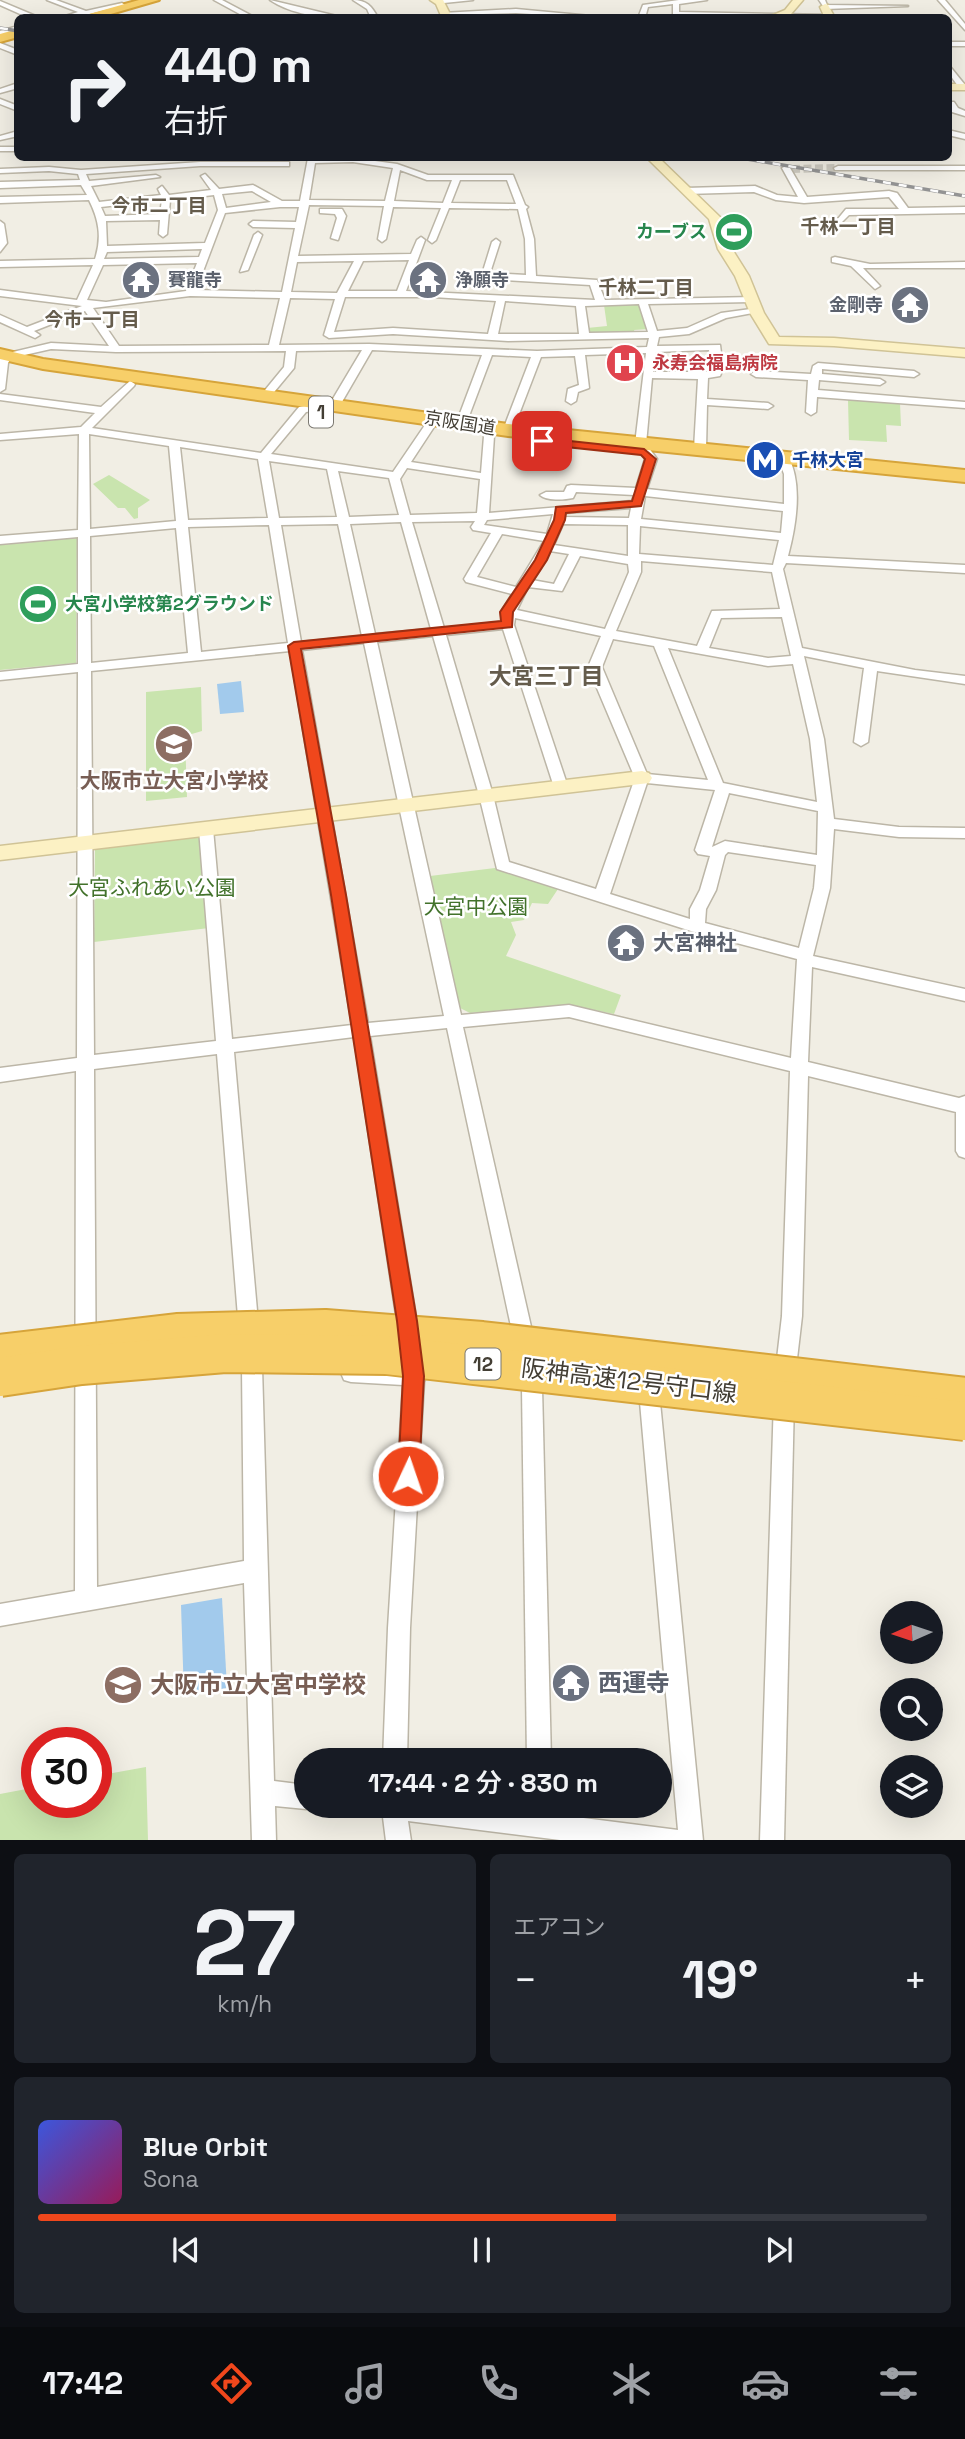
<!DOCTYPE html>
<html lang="ja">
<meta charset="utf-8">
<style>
:root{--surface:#171b24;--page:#20242c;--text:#f1f3f6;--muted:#9ea1a6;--line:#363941;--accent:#f0471c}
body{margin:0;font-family:"Space Grotesk","Noto Sans JP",sans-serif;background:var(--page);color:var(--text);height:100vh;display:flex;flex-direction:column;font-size:26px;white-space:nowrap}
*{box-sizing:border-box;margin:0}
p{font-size:23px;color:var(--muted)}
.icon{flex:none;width:38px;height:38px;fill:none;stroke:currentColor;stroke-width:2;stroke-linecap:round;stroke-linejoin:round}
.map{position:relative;height:1840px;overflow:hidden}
.details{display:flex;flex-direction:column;gap:14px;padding:14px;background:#0d0f14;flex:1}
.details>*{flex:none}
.banner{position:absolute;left:14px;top:14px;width:938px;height:147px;border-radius:10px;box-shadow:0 7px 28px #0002;background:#171b24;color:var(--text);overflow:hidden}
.needle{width:46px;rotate:267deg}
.controls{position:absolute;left:880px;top:1601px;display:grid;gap:14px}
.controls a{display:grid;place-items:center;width:63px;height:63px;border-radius:50%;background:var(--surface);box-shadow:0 7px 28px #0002;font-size:35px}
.speed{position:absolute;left:21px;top:1727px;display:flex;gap:14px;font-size:35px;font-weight:700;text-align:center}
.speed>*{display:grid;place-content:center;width:91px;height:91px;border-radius:50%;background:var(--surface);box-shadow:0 7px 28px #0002;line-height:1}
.speed .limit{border:10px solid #d22;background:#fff;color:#111}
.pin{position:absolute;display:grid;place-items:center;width:60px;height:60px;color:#fff;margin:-30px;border-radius:14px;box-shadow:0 4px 10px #0006}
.me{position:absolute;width:77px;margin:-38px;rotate:3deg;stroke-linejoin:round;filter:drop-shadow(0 0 5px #0008)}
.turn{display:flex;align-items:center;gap:24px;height:147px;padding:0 35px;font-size:32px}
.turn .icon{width:91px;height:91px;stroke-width:2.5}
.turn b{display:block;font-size:49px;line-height:60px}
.big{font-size:52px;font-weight:600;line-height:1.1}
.details .card{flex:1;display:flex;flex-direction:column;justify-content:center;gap:10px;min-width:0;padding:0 24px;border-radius:10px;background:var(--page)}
.details .dial{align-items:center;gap:0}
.dial b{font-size:91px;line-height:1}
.song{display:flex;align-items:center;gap:21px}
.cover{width:84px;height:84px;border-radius:10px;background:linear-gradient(135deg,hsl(230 70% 55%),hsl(330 70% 35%))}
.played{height:7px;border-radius:4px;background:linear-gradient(90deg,var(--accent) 65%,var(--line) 65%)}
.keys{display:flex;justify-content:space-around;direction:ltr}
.heat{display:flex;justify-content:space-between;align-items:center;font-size:38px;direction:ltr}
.details .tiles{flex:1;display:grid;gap:14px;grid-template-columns:1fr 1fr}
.card:last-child{grid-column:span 2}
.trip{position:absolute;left:294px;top:1748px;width:378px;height:70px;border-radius:35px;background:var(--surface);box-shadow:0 7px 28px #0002;font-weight:600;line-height:70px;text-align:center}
.dock{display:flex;height:112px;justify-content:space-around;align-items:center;background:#090b0e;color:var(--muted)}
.dock .icon{width:49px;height:49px}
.dock .on{color:var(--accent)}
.dock b{font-size:32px;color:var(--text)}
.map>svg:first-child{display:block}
.green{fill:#c9e4ae}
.water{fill:#a2caec}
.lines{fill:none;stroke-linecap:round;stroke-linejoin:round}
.street-tunnel{stroke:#cecbc1;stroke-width:8;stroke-dasharray:8 3.5;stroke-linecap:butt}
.street-casing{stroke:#bcb6a7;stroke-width:3}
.secondary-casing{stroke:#d0c396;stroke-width:3}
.highway-casing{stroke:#d6a43a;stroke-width:4}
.street{fill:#fff;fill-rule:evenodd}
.secondary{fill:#fcf1c4;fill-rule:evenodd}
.highway{fill:#f7cf69;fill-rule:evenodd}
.rail-casing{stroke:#949494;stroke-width:3.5}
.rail{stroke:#fff;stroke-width:2.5;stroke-dasharray:8;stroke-linecap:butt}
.highway-bridge-casing{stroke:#d6a43a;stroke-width:42;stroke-linecap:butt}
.highway-bridge{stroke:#f7cf69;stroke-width:38}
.route{fill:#f0471c;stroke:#9c2e12;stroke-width:2}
.labels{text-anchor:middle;stroke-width:5;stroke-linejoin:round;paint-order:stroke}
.far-leisure-label{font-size:18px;font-weight:bold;fill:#27864d;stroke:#fff;text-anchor:end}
.far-worship-label{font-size:18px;font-weight:bold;fill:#5b616d;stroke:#fff;text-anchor:start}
.far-health-label{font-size:18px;font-weight:bold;fill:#be3a42;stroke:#fff;text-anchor:start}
.far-street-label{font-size:18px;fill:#433e34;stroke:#fff}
.far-transit-label{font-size:18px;font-weight:bold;fill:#164399;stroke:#fff;text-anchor:start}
.far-neighbourhood-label{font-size:19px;font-weight:bold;fill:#655c4c;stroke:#fff}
.shield{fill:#fff;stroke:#7b7871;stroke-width:2}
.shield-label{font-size:19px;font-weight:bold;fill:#433e34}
.education-label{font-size:21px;font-weight:bold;fill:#785e54;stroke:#fff}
.park-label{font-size:21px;fill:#42722b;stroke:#fff}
.worship-label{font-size:21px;font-weight:bold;fill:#5b616d;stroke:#fff;text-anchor:start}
.neighbourhood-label{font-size:23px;font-weight:bold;fill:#655c4c;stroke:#fff}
.near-street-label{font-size:24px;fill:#433e34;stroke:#fff}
.near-worship-label{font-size:24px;font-weight:bold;fill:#5b616d;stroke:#fff;text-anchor:start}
.near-education-label{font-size:24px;font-weight:bold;fill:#785e54;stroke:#fff;text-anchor:start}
</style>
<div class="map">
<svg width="965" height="1841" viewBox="0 0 965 1841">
<rect width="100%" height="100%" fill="#f1eee4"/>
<g class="green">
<polygon points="639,304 649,329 634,330 635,334 588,336 587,328 607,326 604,305"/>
<polygon points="852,399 900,403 901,426 886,425 887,442 849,440 848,400"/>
<polygon points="109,475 150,500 138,508 138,518 134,519 125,508 118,508 93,484"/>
<polygon points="77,538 76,663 0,670 0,545"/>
<polygon points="201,687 202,731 185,736 187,797 146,801 146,692"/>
<polygon points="196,835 201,837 209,928 94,942 95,850 98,847"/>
<polygon points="495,868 558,889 548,904 532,903 524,920 511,922 516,935 506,956 621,995 614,1014 570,1005 470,1013 460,1008 430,876"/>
<polygon points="146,1767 148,1840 0,1840 0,1794 37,1787 37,1802 96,1802 96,1776"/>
</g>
<g class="water">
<polygon points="241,681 244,712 220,714 217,684"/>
<polygon points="222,1598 227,1688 184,1696 181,1605"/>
</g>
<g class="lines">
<polyline class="street-tunnel" points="792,169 838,168"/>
<g class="street-casing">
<g id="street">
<polygon points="47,0 56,0 86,11 122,3 125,5 74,18 59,18 78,12"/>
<polygon points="214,0 222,0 256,18 247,18"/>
<path d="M270 0 345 18C320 18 291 14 270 0Z"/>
<path d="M353 0C366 0 372 6 378 18H371L367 9Z"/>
<polygon points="441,0 473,0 444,3"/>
<polygon points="679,0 707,0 679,4 679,12 832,15 829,17 676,16 673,14 673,4 648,7 645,18 638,18 643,5"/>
<polygon points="819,0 825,0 827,5 908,6 825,9"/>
<polygon points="938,0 945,0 965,24 965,30"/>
<polygon points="0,1 38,17 39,18 29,18 0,5"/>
<polygon points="516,9 591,16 594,18 516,13 445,15 442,13"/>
<polygon points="18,26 18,30 0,35 0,31"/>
<rect x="948" y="42" width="17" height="4"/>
<polygon points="0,43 18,50 18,55 0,48"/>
<polygon points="948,64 965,85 965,89 960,89 948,72"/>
<polygon points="15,84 18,84 18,88 0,93 0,89"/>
<polygon points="0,99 18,106 18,111 0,104"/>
<polygon points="948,102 954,102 958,108 965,111 965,116 952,112"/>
<polygon points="948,130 965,134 965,139 948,135"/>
<polygon points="18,131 18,136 0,140 0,136"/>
<rect x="0" y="147" width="18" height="4"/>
<path d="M308 158H353L397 164 428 175H513L525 205 528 207 526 209 534 239 536 276 597 280 605 300 754 297 756 299 751 302 648 304 657 331 687 328 721 313 758 308V312L726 318 689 334 659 337 657 346 720 345 723 369 720 376 708 378 707 399 768 403 773 406 768 409 707 405 706 449 700 452 694 449 698 379 652 378 646 444 657 459 647 489 784 504V474L778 458 784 455 788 456C803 484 796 526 788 556L965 565V573L786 563 783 569 802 648 915 670 965 676V684L877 671 868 742 861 746 854 742 864 668 804 656 824 739 834 819 899 827 965 828V838L899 837 834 829 830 888 813 956 965 989V1001L812 967 808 1062 959 1098 965 1096V1158L959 1156 956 1151V1112L808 1076 802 1316 795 1376 792 1383 785 1385 778 1383 775 1376 782 1316 790 1071 569 1017 463 1027 532 1331 529 1337 522 1340 515 1337 512 1331 447 1028 370 1036 419 1335 416 1341 409 1344 402 1341 399 1335 354 1037 234 1052 262 1367 274 1781 306 1785V1806H314L306 1809 275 1806 276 1841H252L244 1583 0 1626V1604L75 1591 76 1071 0 1082V1068L77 1058 78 672 0 680V672L78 664V537L0 544V536L78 530 79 434 0 440V434L81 427 95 413 0 400V394L101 407 130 381 135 384 134 386 92 428 261 453 299 407 331 402 362 350 296 351 294 368 270 397 266 398 261 395 284 367 286 351 116 352 51 349 11 358 8 363 5 389 0 392V355L51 343 109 346 85 311 34 331 40 335 35 338 0 322V315L27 327 82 306 0 296V290L77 300 93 265 0 267V261L95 259C102 237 99 220 89 200L0 203V197L87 195 81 185 0 188V182L80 180 78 174 49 171 0 173V169L49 167 81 170 200 162H289V166H200L86 174 89 181 156 175 160 177 91 186 99 202 161 195 158 189 162 186 169 195 211 190 201 176 205 174 219 189 253 185 282 201H300ZM353 162 393 168 385 201 309 200 315 163ZM400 170 427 180H452L443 203 394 201ZM460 180H507L516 204 451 203ZM252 191 271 202 226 208 222 194ZM214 195 218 210 205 243 107 246 106 221 160 220 159 234 163 237 167 234 170 200ZM162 200 160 214 105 216 101 207ZM309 205 384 206 378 239 382 242 386 239 393 207 441 208 428 240 432 243 436 240 449 208 518 209 525 239 526 275 490 273 500 242 496 239 492 242 479 284H485L488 279 590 285 595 300 406 291 425 240 421 237 417 240 411 254 298 256ZM280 207H299L296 222 253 221 249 224 253 227 295 228 282 292 196 290 225 213ZM202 249 199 257 104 259 107 252ZM409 260 397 291H348L363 261ZM354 261 337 293 291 292 297 262ZM197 263 186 291 106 302 87 300 103 265ZM190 296 280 298 269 345 119 346 93 308ZM345 297H433L496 301 488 334 393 328 334 332ZM290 298 335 299 324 335 329 338 393 334 508 341 649 338 647 347 537 351 369 344 279 345ZM505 301 576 306 579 334H498ZM639 304 648 332 589 333 585 306ZM372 350 482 355 456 424 461 427 466 424 492 355 531 357 503 430 508 433 513 430 541 357 575 356 579 385 568 389 566 401 571 404 576 401 578 392 589 388 585 355 646 353 635 444 645 459 636 488 571 485 567 486 564 492H546L540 495C547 501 564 500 573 498L576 492 634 495 632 501 489 513 494 436 489 433 484 436 481 473 411 462 434 427 429 424 425 425 393 472 271 454 306 412 339 407ZM709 350 712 372H653L656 352ZM89 434 169 446 176 521 90 529ZM180 447 258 459 268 518 188 520ZM269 461 327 469 337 517 279 518ZM407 468 480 479 477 513 410 515 400 479ZM338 471 389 478 399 515 349 517ZM645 496 783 511 781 533 641 519ZM631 508 629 518 564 517 565 513ZM553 514 547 534 484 525 487 520ZM475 521 471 527 473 530 491 533 464 579 466 582 512 594 501 612 502 622 444 628 412 522ZM401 522 431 629 375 634 350 524ZM338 524 362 636 301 642 281 525ZM563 524 628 525V556L554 545ZM269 525 288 643 201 652 188 527ZM640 526 779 540 773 565 639 554ZM176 528 188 653 91 663 90 536ZM502 534 544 541 516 587 477 577ZM550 551 569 554 554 584 532 580ZM580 556 628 564 629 572 605 629 517 610 528 587 562 591ZM641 561 772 572 780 609 712 611 697 646 616 631 641 572ZM782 617 791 656 768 658 709 648 721 618ZM515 618 601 636 588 667 635 778 596 889 509 862 493 795 446 635 503 629 554 787 561 792 566 790 568 787 514 625ZM433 636 479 795 497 869 691 931 797 959 791 1058 569 1005 461 1015 377 642ZM613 639 654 646 708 780 647 774 602 667ZM364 643 444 1016 368 1023 302 650ZM668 648 768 666 793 664 810 739 817 802 723 783ZM290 651 352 1025 232 1039 213 829 206 824 199 829 216 1041 94 1055 91 671ZM647 783 715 790 695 850 698 854 710 856 700 890 690 909V919L610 894ZM729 793 818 811 817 855 725 841 712 847ZM728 852 816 865 814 888 799 948 705 923 706 909 716 890 725 855ZM217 1054 242 1367 244 1561 97 1587 94 1069Z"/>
<polygon points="786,166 790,168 807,197 889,191 897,193 908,208 965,207 965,213 849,215 841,223 837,220 846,209 899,209 889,197 804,203 776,200 754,192 686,194 682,191 686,188 755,186 777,195 798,197 782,168"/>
<polygon points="838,166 965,166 965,170 835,170 834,168"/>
<polygon points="320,209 342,209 346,216 338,240 331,238 337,218 335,214 320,213"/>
<polygon points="0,221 4,224 7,243 0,252"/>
<polygon points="258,232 262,235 248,270 240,272 254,235"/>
<polygon points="835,257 870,264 965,262 965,268 863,268 880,286 875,289 851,266 832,262 832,258"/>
<polygon points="818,363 914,371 919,374 914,377 822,369 822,374 880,379 885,382 880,385 819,380 818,390 965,402 965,408 817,397 816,412 811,415 806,412 808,380 756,377 751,374 756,371 811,374 813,366"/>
<polygon points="412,1349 419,1352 426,1377 424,1382 410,1628 407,1760 383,1760 388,1628 403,1385 351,1382 344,1380 341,1373 344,1366 351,1364 403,1367 402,1358 405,1352"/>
<polygon points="532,1378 539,1380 542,1387 551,1760 527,1760 522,1387 525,1380"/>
<polygon points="784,1390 791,1392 794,1399 784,1841 760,1841 774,1399 777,1392"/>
<polygon points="650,1393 657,1395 660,1402 703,1841 568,1841 408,1821 411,1841 386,1841 383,1817 377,1815 374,1806 488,1806 528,1811 528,1806 552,1806 552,1814 678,1830 640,1402 643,1395"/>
</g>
</g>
<g class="secondary-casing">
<g id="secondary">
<polygon points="430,0 443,0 452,18 442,18 436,4"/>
<polygon points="793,0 803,0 791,14 766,18 785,10"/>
<polygon points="825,4 828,5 835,18 825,18 820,7"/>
<rect x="948" y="84" width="17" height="6"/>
<polygon points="647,158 659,158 721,218 732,249 749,276 764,313 779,337 834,338 965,349 965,357 834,346 769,344 750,313 735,276 718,249 709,219"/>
<polygon points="642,771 649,773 652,778 649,783 0,860 0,846"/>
</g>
</g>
<g class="highway-casing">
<g id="highway">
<polygon points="139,0 159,0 97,18 75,18"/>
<polygon points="18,29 18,37 0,42 0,34"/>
<polygon points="0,349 43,359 508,424 965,470 965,482 508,436 43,369 0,359"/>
</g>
</g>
<use href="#street" class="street"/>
<use href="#secondary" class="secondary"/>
<use href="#highway" class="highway"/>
<g class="rail-casing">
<g id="rail">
<polyline points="0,28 18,31"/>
<polyline points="741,158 965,196"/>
</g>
</g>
<use href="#rail" class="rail"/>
<g class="highway-bridge-casing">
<g id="highway-bridge">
<polyline points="0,1354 177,1333 325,1329 482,1341 965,1397"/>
<polyline points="0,1377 81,1365 225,1353 387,1355 965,1421"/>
</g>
</g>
<use href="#highway-bridge" class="highway-bridge"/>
</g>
<polygon class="route" points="542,438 644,449 656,459 641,506 566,513 565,520 547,560 513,612 512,627 301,649 346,895 417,1321 424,1376 419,1476 416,1484 408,1487 401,1484 398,1476 403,1376 397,1321 331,895 288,646 294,642 501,621 500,612 535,560 554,520 556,507 632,501 645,459 641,455 538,444 538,439"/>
<defs>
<g id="stadium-disc" transform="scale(2.0125)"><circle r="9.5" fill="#2e9e5b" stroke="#fff"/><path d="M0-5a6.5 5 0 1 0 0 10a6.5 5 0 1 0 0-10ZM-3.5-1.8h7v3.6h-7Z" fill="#fff"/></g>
<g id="temple-disc" transform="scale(2.0125)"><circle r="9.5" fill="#6b7280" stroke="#fff"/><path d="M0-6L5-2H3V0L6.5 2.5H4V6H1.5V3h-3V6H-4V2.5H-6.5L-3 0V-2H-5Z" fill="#fff"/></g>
<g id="hospital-disc" transform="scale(2.0125)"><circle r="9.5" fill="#e0444e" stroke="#fff"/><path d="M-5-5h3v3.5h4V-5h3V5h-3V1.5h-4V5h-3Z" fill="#fff"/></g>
<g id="metro-disc" transform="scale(2.0125)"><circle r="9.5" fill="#1a4fb4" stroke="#fff"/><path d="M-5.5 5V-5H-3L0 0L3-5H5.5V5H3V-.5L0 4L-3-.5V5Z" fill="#fff"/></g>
<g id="school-disc" transform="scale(2.0125)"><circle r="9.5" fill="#8d6e63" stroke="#fff"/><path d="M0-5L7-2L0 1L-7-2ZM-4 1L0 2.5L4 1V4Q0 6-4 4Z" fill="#fff"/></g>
</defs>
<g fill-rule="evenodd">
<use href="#stadium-disc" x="734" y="232"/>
<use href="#temple-disc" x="141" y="280"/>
<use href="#temple-disc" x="428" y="280"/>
<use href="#temple-disc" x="910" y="305"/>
<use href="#hospital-disc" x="625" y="363"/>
<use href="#metro-disc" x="765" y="460"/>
<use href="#stadium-disc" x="38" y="604"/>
<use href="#school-disc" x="174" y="744"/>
<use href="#temple-disc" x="626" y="943"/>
<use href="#temple-disc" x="571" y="1683"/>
<use href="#school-disc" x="123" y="1685"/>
</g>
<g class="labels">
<g class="far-leisure-label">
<text x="707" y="238">カーブス</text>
<text x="65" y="610" text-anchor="start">大宮小学校第2グラウンド</text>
</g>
<g class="far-worship-label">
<text x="168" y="286">賽龍寺</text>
<text x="455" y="286">浄願寺</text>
<text x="883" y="311" text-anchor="end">金剛寺</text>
</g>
<g class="far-health-label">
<text x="652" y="369">永寿会福島病院</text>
</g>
<g class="far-street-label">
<text transform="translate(460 423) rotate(9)" y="6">京阪国道</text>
</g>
<g class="far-transit-label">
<text x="792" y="466">千林大宮</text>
</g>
<g class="far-neighbourhood-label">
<text x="159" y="212">今市二丁目</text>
<text x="848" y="233">千林一丁目</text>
<text x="646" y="294">千林二丁目</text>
<text x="92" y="326">今市一丁目</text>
</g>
<g class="shield">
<rect x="309" y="396.5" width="24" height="31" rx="5"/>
<rect x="465.5" y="1348.5" width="35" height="31" rx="5"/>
</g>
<g class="shield-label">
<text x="321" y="419">1</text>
<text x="483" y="1371">12</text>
</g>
<g class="education-label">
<text x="174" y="788">大阪市立大宮小学校</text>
</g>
<g class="park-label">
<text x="152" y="895">大宮ふれあい公園</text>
<text x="476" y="914">大宮中公園</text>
</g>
<g class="worship-label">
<text x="653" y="950">大宮神社</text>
</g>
<g class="neighbourhood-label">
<text x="546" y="684">大宮三丁目</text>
</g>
<g class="near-street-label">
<text transform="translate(629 1381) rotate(7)" y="8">阪神高速12号守口線</text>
</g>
<g class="near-worship-label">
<text x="598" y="1691">西運寺</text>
</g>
<g class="near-education-label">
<text x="150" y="1693">大阪市立大宮中学校</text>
</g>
</g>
</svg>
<div class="controls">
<a><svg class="needle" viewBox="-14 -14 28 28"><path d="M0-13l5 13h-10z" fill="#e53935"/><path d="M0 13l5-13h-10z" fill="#9ea1a6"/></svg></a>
<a><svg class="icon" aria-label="search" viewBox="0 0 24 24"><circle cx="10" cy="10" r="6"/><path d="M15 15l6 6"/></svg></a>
<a><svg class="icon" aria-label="layers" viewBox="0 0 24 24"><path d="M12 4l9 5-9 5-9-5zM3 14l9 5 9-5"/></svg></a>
</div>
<div class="speed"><div class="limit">30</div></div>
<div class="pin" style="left:542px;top:441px;background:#d93025"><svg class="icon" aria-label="arrive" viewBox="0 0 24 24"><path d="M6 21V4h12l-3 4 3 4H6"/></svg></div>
<svg class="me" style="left:408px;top:1476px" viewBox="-20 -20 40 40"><circle r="17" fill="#f0471c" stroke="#fff" stroke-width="3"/><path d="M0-11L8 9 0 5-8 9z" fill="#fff"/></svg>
<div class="trip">17:44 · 2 分 · 830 m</div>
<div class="banner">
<div class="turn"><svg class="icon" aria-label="right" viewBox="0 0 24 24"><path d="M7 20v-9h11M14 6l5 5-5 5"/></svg><div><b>440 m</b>右折</div></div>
</div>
</div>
<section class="details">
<div class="tiles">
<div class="card dial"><b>27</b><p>km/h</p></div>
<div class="card"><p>エアコン</p>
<div class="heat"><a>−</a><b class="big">19°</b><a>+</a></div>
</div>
<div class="card">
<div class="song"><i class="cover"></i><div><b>Blue Orbit</b><p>Sona</p></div></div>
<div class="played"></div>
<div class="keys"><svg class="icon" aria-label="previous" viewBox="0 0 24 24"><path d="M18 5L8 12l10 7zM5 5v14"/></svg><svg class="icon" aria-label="pause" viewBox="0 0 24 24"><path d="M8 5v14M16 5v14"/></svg><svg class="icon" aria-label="next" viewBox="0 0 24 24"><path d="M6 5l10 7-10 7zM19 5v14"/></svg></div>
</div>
</div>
</section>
<nav class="dock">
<b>17:42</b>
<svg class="icon on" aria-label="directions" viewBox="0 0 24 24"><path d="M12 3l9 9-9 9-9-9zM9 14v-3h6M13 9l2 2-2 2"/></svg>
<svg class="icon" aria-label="music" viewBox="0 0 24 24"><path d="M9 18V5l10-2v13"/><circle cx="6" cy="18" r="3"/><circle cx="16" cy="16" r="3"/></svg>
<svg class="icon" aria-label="phone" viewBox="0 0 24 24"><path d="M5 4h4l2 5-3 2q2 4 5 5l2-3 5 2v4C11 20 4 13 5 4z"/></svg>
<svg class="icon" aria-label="climate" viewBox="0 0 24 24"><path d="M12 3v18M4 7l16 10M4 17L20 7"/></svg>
<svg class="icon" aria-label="car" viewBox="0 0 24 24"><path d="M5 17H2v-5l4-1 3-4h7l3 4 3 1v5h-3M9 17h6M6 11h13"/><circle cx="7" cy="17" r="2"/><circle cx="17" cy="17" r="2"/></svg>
<svg class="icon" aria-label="filters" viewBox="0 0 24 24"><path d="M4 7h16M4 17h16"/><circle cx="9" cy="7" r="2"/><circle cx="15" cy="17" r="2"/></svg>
</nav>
